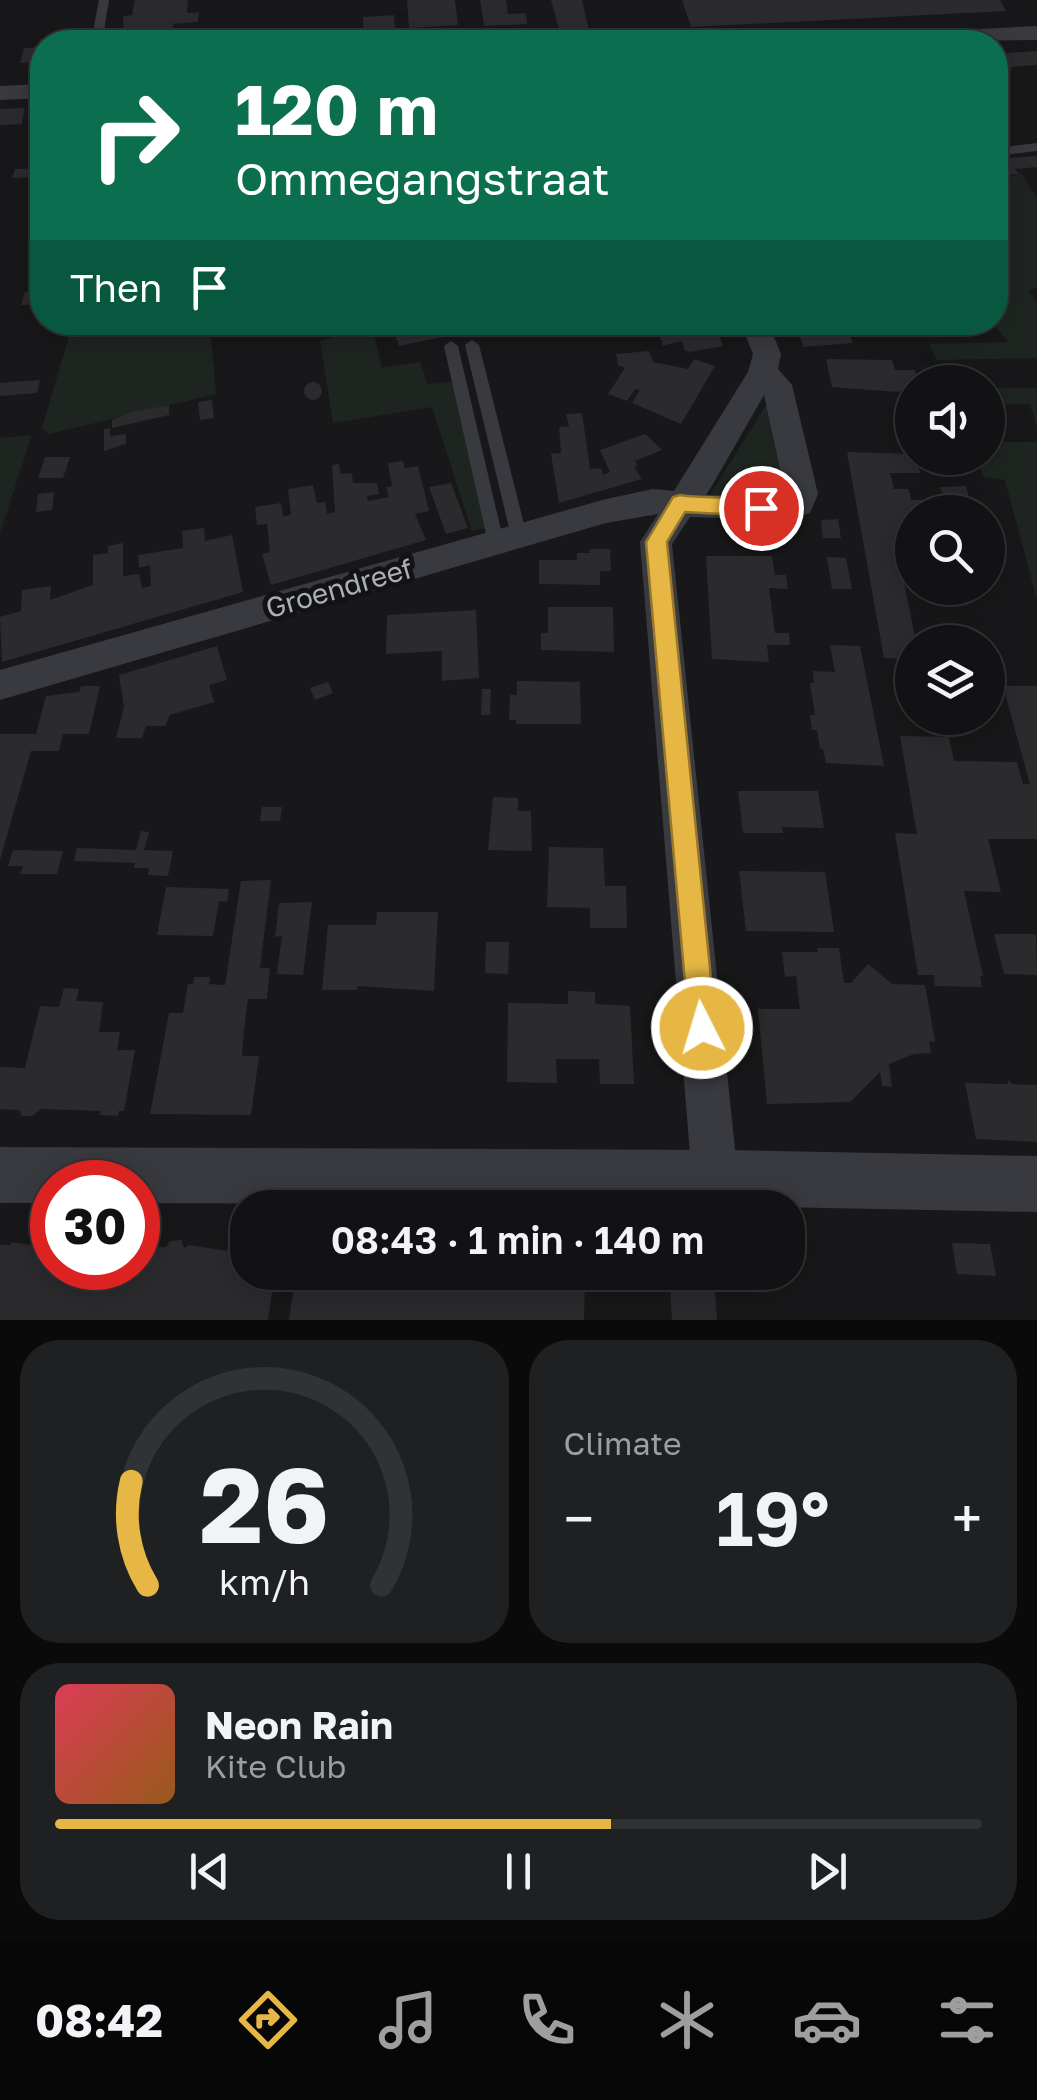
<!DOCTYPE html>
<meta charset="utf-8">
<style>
:root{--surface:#121214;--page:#1f2022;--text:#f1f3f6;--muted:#9c9ea0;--line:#313234;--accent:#e6b744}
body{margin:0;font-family:"Golos Text",sans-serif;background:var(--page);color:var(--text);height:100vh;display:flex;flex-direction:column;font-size:38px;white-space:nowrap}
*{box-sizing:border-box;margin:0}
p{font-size:32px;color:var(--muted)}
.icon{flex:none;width:55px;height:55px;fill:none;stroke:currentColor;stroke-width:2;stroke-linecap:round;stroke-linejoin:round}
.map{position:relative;height:1320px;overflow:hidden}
.side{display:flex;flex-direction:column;gap:20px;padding:20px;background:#0a0a0b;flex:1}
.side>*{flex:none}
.hud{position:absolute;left:30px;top:30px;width:978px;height:305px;border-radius:40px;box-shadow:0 5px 25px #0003,0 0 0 2px var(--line);background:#0b6e4f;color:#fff;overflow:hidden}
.fabs{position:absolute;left:895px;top:365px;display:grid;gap:20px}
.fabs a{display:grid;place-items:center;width:110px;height:110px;border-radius:50%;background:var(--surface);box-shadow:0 5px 25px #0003,0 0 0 2px var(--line);font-size:50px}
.speed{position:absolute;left:30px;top:1160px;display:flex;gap:20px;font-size:50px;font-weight:700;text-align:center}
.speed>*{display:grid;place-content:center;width:130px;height:130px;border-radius:50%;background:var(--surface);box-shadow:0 5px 25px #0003,0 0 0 2px var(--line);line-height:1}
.speed .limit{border:15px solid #d22;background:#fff;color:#111}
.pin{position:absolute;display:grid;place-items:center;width:85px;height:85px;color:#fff;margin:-42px;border:5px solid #fff;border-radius:50%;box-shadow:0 2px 10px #0007}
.me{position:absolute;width:110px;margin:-55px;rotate:355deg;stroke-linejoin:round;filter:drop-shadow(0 0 8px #0008)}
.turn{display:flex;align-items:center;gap:35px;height:210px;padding:0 40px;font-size:45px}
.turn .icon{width:130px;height:130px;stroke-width:2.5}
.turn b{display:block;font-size:70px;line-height:85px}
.then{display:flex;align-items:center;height:95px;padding:0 40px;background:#0003;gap:20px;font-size:38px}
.big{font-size:75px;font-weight:600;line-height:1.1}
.side .card{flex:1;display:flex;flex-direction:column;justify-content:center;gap:15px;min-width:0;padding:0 35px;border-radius:40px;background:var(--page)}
.side .dial{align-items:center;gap:0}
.dial svg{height:260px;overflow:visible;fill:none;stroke:var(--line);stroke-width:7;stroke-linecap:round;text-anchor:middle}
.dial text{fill:var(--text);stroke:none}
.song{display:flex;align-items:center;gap:30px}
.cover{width:120px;height:120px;border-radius:15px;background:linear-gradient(135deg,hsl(350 70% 55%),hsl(30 70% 35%))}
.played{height:10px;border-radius:5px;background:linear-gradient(90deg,var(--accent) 60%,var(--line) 60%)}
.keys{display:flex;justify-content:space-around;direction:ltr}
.heat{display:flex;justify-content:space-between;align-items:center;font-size:55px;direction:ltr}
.side .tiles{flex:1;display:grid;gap:20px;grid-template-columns:1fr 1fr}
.card:last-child{grid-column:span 2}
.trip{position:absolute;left:230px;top:1190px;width:575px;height:100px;border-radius:40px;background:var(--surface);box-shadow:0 5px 25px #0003,0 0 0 2px var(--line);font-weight:600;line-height:100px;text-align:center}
.tabs{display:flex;height:160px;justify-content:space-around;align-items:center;background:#070708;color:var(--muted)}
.tabs .icon{width:70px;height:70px}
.tabs .on{color:var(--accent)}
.tabs b{font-size:45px;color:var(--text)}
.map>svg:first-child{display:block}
.green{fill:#1e2520}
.building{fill:#2b2b2e}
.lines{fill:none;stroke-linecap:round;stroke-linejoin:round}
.service{fill:#393a3f;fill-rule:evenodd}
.minor{fill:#393a3f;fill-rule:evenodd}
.tertiary{fill:#393a3f;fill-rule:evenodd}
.route{fill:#e6b744;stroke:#96772c;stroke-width:2.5}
.labels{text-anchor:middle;stroke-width:10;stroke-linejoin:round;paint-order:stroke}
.street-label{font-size:28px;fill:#abafb9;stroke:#131315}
</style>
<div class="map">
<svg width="1037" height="1320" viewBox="0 0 1037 1320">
<rect width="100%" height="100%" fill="#18181a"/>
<g class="green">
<polygon points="995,168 1008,178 1021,173 1037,198 1037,288 1029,290 1037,303 1037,358 937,360 929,344 1009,342 992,323 995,322"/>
<polygon points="73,323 210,323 216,394 49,434 42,428"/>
<polygon points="334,323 371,323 382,368 420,362 427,384 453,382 486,528 472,531 432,407 333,423 320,341 337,336"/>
<polygon points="988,388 1037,388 1037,428 1030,404 988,405"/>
<polygon points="771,397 788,490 784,500 725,500 710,495"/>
<polygon points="32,435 29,444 0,533 0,438"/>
<polygon points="988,442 1037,442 1037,600 1005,480 983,477 979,458 988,458"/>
</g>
<g class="building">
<polygon points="135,0 188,0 187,13 199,12 198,22 173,24 172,36 124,39 123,16 132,15"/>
<polygon points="407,0 455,0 458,25 409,28"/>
<polygon points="480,0 506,0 508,14 526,13 527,24 484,26"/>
<polygon points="551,0 582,0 589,31 560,33"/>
<polygon points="682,0 1000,0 1006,11 691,27"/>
<polygon points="394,15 396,42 364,42 363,17"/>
<polygon points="42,47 42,62 20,63 24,48"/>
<polygon points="1037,51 1037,65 1011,67 1013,70 1003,71 998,67 1006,80 995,81 995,54"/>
<polygon points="25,108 22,124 0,125 0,109"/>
<polygon points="1037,156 1037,167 1015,169 1019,174 1008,175 995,164 995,159"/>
<polygon points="40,168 38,177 12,178 15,169"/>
<polygon points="42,291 42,304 21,305 25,292"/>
<polygon points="371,322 506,322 506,324 399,346 393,330 373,334"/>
<polygon points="664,322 695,322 698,330 716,328 723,346 690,352 685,350 682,341 663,346 659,333 667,333"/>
<polygon points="794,322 844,323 853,343 804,347"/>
<polygon points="649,351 653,362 688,369 694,359 715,366 681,424 632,403 640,390 635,389 627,401 608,394 625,368 618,365 616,354"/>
<polygon points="826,359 892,360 895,370 915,370 918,382 912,382 912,390 897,392 832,387"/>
<polygon points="40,380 37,393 0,396 0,383"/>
<circle cx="313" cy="391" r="9"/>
<polygon points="212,400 214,418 200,420 198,402"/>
<polygon points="169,405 169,415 112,428 112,420 132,412"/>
<polygon points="582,413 590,469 601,468 603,475 610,472 600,450 645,434 662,450 635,461 638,466 634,467 642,479 559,503 551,454 561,453 559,427 569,426 566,414"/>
<polygon points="110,428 110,436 126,434 126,444 104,451 104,429"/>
<polygon points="847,452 912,454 921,473 890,473 894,489 909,489 911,500 942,499 948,512 912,512 912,534 900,534 911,567 901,567 916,642 912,642 912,659 884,658"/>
<polygon points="45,457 70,457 63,478 38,478"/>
<polygon points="403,461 405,468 418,466 429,511 415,514 426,540 271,585 262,554 270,552 267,524 257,525 255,507 281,503 283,516 291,515 288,489 313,485 317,503 325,502 327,514 335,512 332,465 339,464 341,474 352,473 353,483 377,483 379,494 367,496 368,501 389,497 386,487 392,486 388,463"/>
<polygon points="451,483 468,528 446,534 429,487"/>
<polygon points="966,486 969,497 944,498 940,487"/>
<polygon points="54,492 52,510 36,512 38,494"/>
<polygon points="838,519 841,538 823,538 821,520"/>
<polygon points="204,528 205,541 232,535 243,592 2,662 0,617 21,611 22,590 51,586 50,600 93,585 93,555 108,553 108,546 123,543 123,576 139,574 142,588 151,586 150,565 139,568 138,555 183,548 182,531"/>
<polygon points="590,549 610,549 611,571 600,571 600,585 539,584 539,560 577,560 577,553 590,553"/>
<polygon points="706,556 772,556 775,575 786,575 788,589 769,588 775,633 789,633 790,645 767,645 769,662 712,659"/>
<polygon points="827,557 846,558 852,589 832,589"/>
<polygon points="548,607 613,607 614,652 541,650 541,633 548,633"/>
<polygon points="476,610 479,678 442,681 442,651 386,654 387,615"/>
<polygon points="830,645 860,646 884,766 826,763 823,749 820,749 817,730 812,730 810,715 815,715 810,683 814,683 813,671 835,672"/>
<polygon points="217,646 227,680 209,685 214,702 170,715 165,726 146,726 142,738 116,738 124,707 119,675"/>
<polygon points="517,681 580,682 581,724 516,724 516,720 509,720 510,695 517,695"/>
<polygon points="328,682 333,693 315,700 310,688"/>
<polygon points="81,686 100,686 89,734 63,734 59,751 31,751 0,860 0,734 36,734 46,696 79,692"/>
<polygon points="1003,686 1037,686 1037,839 988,839 1001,892 964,891 983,976 980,976 982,987 935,986 934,975 918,975 895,833 917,834 900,736 949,737 954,761 1017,762 1023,784 1030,784"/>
<polygon points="482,689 491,689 490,715 481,715"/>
<polygon points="738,791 818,791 824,828 782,827 783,833 743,833"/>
<polygon points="493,797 518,798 518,811 531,811 532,851 488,850"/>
<polygon points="262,807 282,807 280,821 260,821"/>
<polygon points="141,831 149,832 144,850 173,851 168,876 148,875 149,868 134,868 135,863 74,861 77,848 136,850"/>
<polygon points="549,847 603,848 605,886 626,886 627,928 590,928 590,908 547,907"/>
<polygon points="13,850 63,851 57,874 20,874 23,866 8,866"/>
<polygon points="739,871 825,872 834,932 746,931"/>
<polygon points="271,880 260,968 270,968 267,999 248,999 244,1030 242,1056 259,1056 251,1115 150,1114 169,1013 183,1013 188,984 193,984 194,977 210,977 209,984 225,985 241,881"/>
<polygon points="166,887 229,889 227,902 219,901 213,936 157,935"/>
<polygon points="312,902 303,975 277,974 282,936 275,937 279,903"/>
<polygon points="377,912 438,912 434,991 357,986 357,990 322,990 328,925 376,925"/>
<polygon points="994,934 1036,934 1037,975 1004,974"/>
<polygon points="486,942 509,942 508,974 485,973"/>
<polygon points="817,948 839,948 844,983 851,983 868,964 892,984 925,985 935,1042 929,1041 931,1053 914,1054 889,1064 892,1087 882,1086 880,1072 850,1102 767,1104 758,1009 800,1009 796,976 785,977 782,952 818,952"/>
<polygon points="64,988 79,989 76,1001 103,1002 99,1032 120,1032 117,1050 135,1050 124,1111 119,1111 118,1116 100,1115 101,1111 41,1109 32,1116 22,1116 19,1110 0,1109 0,1067 25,1068 40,1006 59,1007"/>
<polygon points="568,991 595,992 595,1004 630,1006 634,1084 600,1084 599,1059 556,1059 557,1083 507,1082 508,1003 568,1004"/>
<polygon points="1008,1080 1012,1084 1037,1085 1037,1142 976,1139 965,1083 1008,1084"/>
<polygon points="181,1240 184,1248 189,1245 227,1251 228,1247 243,1249 243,1243 248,1243 248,1272 585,1272 584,1320 289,1320 294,1285 273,1285 268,1320 0,1320 0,1245 11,1245 11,1242 46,1247 52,1244 52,1268 138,1268 138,1246 166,1247 170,1241"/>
<polygon points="952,1243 990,1244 996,1276 957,1274"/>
<polygon points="675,1279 680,1280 680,1286 710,1285 709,1280 714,1281 720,1292 715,1291 717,1320 672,1320 670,1285 675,1286"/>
</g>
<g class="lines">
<g class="service">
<polygon points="99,0 109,0 102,42 91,42"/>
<polygon points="1037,143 1037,151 995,156 995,148"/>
<polygon points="472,340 479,345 527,536 519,542 511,536 465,345"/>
<polygon points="451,341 458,346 504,543 496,549 488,543 444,346"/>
</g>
<g class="minor">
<polygon points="1037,26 1037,40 857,42 868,35"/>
<polygon points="42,84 42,98 0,100 0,86"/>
<path d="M740 322H768L781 354 778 369 792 385 818 494 810 513 788 520 690 517 672 544 738 1178 731 1194 715 1201 699 1194 692 1178 640 542 658 514 606 523 0 700V670L606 499 653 489 674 491 748 372 753 354ZM764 395 786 496 706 495 713 484Z"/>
</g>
<polygon class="tertiary" points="0,1147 728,1150 1037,1156 1037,1212 728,1206 138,1203 138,1182 52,1182 52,1203 0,1203"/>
</g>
<path class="route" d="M680 495C701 499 761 495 771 508L761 516 685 512 667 542 716 1028 712 1038 702 1042 693 1038 689 1028 646 542 673 497Z"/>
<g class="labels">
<g class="street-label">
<text transform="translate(339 588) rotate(-16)" y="10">Groendreef</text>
</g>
</g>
</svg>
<div class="fabs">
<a><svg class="icon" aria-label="sound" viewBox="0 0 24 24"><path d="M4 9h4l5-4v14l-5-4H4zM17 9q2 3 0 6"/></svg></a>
<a><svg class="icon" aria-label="search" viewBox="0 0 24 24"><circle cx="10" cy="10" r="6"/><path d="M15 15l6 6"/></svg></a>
<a><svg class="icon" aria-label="layers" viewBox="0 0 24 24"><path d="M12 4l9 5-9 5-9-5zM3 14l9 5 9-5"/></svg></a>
</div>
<div class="speed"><div class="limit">30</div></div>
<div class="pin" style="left:761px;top:508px;background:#d93025"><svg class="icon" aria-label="arrive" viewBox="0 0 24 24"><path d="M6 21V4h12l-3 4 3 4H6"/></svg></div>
<svg class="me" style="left:702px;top:1028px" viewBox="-20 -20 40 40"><circle r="17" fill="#e6b744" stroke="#fff" stroke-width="3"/><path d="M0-11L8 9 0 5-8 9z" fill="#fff"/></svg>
<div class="trip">08:43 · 1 min · 140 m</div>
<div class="hud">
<div class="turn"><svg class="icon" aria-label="right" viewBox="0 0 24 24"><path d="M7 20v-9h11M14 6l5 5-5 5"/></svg><div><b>120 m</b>Ommegangstraat</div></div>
<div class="then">Then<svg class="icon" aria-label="arrive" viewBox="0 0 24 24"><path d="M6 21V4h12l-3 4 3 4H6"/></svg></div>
</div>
</div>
<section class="side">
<div class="tiles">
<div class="card dial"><svg viewBox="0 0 100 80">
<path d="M14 69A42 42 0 1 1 86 69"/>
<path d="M14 69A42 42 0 0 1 9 37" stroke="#e6b744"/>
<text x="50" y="56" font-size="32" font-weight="700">26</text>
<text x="50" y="72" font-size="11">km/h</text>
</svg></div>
<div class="card"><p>Climate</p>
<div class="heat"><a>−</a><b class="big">19°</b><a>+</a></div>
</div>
<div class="card">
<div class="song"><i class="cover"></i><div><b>Neon Rain</b><p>Kite Club</p></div></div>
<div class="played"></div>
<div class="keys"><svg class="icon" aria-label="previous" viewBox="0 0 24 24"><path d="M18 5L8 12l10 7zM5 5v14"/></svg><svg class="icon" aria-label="pause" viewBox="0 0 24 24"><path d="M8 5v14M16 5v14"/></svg><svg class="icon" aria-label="next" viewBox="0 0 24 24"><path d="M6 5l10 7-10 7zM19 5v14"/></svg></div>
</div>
</div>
</section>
<nav class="tabs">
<b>08:42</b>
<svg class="icon on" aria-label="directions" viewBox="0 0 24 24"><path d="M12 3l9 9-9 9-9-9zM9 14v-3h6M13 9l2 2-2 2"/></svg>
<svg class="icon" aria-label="music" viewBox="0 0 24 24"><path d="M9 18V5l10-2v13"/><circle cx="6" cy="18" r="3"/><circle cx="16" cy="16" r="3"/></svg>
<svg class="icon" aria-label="phone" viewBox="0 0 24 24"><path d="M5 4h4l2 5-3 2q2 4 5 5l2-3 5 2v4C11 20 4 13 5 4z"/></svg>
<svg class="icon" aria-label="climate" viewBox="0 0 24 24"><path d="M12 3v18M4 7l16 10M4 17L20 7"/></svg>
<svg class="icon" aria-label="car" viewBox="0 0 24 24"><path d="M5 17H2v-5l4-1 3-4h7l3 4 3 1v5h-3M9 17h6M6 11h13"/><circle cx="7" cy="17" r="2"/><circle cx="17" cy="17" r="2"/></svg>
<svg class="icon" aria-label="filters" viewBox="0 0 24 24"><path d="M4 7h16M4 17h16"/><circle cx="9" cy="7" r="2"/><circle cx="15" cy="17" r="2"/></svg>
</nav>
